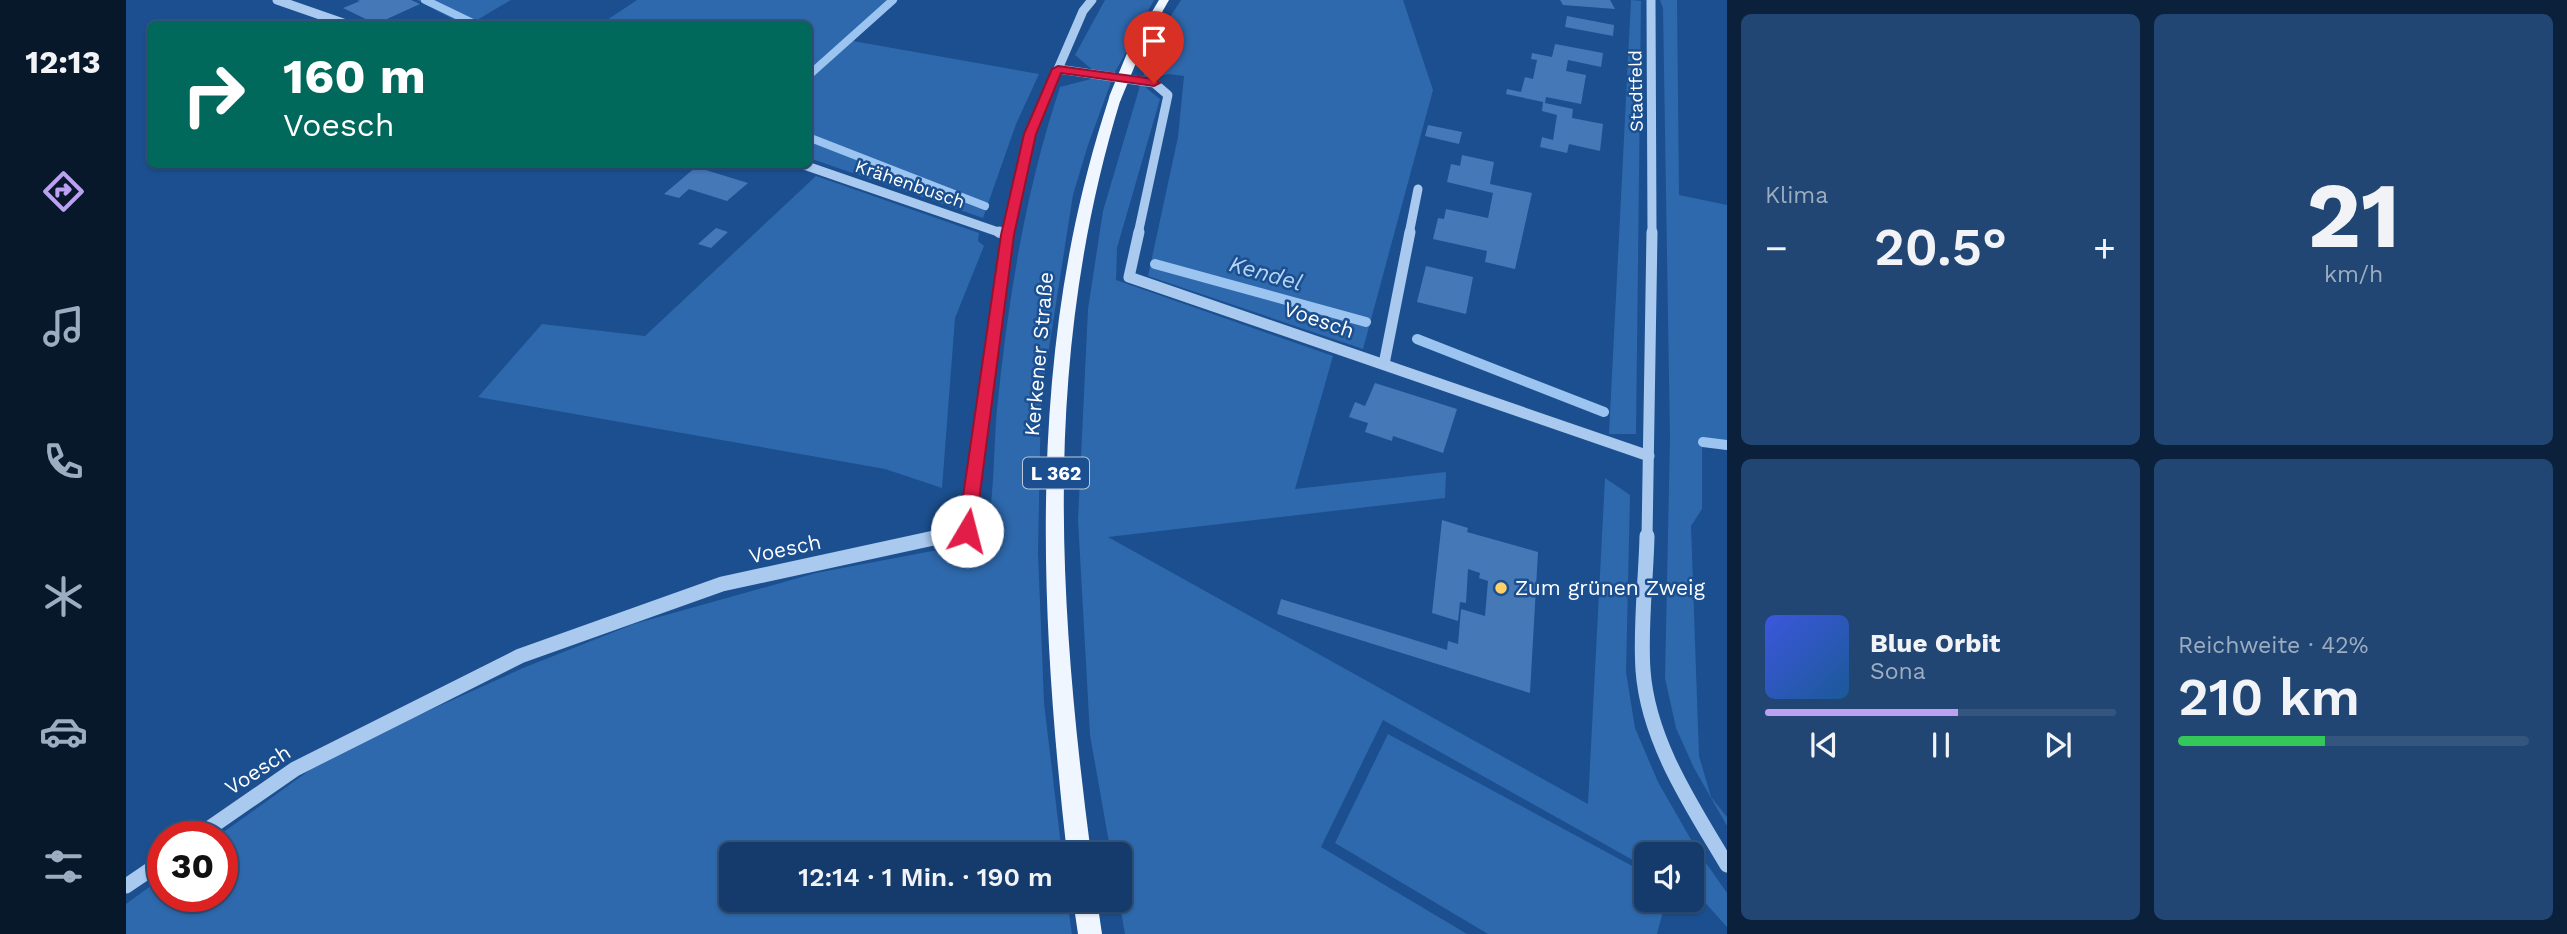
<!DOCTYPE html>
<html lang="de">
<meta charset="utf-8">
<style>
:root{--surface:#143b6b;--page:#214673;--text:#f1f3f6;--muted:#9dadc1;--line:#33557e;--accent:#bca0f2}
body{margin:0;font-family:"Work Sans",sans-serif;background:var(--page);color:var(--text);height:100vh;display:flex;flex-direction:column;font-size:26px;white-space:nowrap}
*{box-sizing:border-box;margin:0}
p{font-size:23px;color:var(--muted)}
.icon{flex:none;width:38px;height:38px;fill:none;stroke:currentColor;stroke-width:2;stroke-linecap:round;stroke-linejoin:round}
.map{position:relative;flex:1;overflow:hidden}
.panel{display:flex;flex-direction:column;gap:14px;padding:14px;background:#0b203b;width:840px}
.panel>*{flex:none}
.hud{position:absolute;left:21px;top:21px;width:665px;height:147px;border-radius:10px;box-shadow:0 2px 5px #0004,0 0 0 2px var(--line);background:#00695c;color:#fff;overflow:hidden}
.controls{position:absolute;left:1508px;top:842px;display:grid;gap:14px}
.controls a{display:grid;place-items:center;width:70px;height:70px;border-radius:10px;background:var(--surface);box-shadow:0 2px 5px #0004,0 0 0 2px var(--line);font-size:35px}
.speed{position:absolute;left:21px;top:821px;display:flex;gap:14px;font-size:35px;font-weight:700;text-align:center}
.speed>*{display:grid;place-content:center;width:91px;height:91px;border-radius:50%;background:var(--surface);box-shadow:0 2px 5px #0004,0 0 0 2px var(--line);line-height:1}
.speed .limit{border:10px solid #d22;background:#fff;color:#111}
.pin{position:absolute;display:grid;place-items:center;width:60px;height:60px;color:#fff;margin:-72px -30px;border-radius:50% 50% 50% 0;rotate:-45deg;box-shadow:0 0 7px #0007}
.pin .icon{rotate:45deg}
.me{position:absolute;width:77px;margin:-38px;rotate:8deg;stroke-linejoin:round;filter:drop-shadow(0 0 5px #0008)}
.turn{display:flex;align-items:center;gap:24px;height:147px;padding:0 21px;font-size:32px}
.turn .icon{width:91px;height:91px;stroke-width:2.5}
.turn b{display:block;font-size:49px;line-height:60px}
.big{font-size:52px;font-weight:600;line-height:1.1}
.panel .card{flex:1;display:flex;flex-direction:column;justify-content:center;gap:10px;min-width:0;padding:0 24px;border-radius:10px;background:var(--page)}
.panel .dial{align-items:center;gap:0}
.dial b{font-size:91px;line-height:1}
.song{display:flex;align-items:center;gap:21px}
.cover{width:84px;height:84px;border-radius:10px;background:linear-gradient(135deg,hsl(230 70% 55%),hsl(210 70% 35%))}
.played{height:7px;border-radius:4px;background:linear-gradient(90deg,var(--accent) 55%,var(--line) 55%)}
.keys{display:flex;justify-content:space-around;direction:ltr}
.heat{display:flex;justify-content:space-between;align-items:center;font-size:38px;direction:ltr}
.charge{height:10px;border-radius:5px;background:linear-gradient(90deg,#34c759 42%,var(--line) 0)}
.panel .tiles{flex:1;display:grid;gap:14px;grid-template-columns:repeat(2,1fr)}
.trip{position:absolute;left:593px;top:842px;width:413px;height:70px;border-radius:10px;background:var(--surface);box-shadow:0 2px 5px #0004,0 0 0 2px var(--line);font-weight:600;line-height:70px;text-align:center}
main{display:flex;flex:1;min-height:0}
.menu{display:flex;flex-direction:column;width:126px;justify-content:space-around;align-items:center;background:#08182b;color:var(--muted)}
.menu .icon{width:49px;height:49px}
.menu .current{color:var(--accent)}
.menu b{font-size:32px;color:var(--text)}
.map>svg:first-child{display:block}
.green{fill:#2e69ad}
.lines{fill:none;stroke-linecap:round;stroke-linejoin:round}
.stream-far1{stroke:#9cc4f0;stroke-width:8}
.stream{stroke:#9cc4f0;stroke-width:10}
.building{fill:#4478b7}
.minor-far2{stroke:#a9c9ee;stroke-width:9}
.minor-far1{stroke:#a9c9ee;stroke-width:11}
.minor{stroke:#a9c9ee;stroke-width:15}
.major{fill:#f0f6ff;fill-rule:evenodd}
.major-bridge{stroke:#f0f6ff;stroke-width:12}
.route{fill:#e11d48;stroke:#92132f;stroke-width:2}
.poi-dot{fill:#ffd166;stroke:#1b4f8f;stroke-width:2.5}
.labels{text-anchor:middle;stroke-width:5;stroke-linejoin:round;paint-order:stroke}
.far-street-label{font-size:18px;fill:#fff;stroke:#1b4f8f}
.shield{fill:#1b4f8f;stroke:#bbcadd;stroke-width:2}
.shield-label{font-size:19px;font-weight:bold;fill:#fff}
.street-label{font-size:21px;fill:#fff;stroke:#1b4f8f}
.poi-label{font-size:21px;fill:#fff;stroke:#1b4f8f;text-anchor:start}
.water-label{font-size:23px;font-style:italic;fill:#b5d3f5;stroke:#1b4f8f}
</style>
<main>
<nav class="menu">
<b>12:13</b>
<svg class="icon current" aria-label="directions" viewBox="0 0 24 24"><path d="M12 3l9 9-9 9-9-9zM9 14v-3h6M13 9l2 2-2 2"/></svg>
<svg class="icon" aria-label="music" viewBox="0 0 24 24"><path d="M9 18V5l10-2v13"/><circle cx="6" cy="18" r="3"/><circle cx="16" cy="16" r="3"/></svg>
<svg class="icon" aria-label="phone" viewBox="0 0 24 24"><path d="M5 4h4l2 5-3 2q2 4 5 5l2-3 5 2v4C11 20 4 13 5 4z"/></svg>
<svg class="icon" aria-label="climate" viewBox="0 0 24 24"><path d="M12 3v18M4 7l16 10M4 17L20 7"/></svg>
<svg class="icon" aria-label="car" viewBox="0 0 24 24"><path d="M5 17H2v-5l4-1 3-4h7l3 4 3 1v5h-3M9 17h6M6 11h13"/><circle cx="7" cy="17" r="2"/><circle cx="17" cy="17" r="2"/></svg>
<svg class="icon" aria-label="filters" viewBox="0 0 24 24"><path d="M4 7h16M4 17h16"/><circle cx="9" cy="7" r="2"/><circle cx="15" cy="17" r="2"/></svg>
</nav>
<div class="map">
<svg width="1601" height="934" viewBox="0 0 1601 934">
<rect width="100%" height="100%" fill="#1b4f8f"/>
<g class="green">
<polygon points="291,0 385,0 351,20 359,24 336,24"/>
<polygon points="511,0 771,0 727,41 913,74 890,124 857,218 683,158 682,24 475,24"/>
<path d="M979 0H1028L988 74 962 145 947 195 915 399 912 553 918 703 936 854H606V900H941L946 934H0V904L37 877V896H96V836H92L184 770 293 715 397 668 508 624 690 573 859 541C869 496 867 455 871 409 882 300 899 192 934 87L965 79 969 72 949 55Z"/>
<polygon points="1055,0 1277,0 1307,90 1237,349 1022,276 1052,137 1058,76 1042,74 1022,80 1019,87 1034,99 991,248 990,280 1207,356 1169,489 1320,472 1319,498 982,537 1462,804 1479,478 1504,495 1500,672 1509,728 1532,782 1571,850 1601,893 1601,927 1575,898 1566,893 1566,854 1521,854 1521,868 1257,720 1195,847 1341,934 999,934 993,900 994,854 985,854 964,735 952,520 962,309 977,211 1016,79 1039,25"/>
<polygon points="1505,0 1515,1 1510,434 1483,434"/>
<polygon points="1534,0 1551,0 1553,195 1601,205 1601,449 1576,446 1576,509 1565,526 1573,756 1585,797 1601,817 1601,826 1568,768 1550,728 1539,678 1544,438 1537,8"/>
<polygon points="690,176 853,233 852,241 858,246 829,318 816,488 759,469 352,397 416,324 519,336"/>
<polygon points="1262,734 1521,874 1521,900 1540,900 1531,934 1362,934 1209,843"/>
</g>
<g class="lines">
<g class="stream-far1">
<polyline points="299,0 349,24"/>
<polyline points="682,76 767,0"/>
<polyline points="682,137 859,206"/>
</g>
<g class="stream">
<polyline points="1029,264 1240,322"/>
<polyline points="1291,339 1478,412"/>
<polyline points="1577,442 1601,445"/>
</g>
</g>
<g class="building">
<polygon points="231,0 285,0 294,4 250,24 217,8 234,1"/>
<polygon points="1434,0 1484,0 1489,9 1437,5"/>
<polygon points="1441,16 1488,25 1487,36 1439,27"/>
<polygon points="1429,44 1477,53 1475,67 1442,60 1440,71 1460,75 1455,104 1420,97 1419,103 1447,109 1446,118 1477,124 1474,151 1443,144 1441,153 1414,147 1416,137 1427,140 1431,115 1416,111 1417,102 1380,94 1381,89 1395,92 1399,77 1407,79 1411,60 1405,59 1406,53 1426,57"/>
<polygon points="1302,125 1336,132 1333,144 1299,136"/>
<polygon points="1336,155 1368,162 1364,184 1406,193 1389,269 1359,262 1361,251 1307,239 1312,218 1318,219 1320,209 1362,218 1367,193 1321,182 1325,164 1334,166"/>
<polygon points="570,167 622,183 601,201 563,189 553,198 538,194"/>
<polygon points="590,228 602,232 585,248 572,244"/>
<polygon points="1300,266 1347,277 1340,314 1291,302"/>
<polygon points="1249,383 1331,409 1317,453 1267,436 1266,441 1239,432 1242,423 1223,417 1229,402 1239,406"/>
<polygon points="1316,520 1342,528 1341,532 1412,552 1404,693 1151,614 1155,599 1321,650 1322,641 1332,644 1335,609 1359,616 1362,581 1353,578 1354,573 1342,569 1340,603 1334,602 1332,621 1306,613"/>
</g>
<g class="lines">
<g class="minor-far2">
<polyline points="151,0 220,24"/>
<polyline points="1525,0 1526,234"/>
<polyline points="932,69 1028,83 1042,95 1012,234"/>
<polyline points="675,164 878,234"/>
<polyline points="881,234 904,134 957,11 966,0"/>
<polyline points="1283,234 1292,189"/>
</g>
<g class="minor-far1">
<polyline points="873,232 881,235"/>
<polyline points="1013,232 1003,277 1523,456"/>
<polyline points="1258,364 1284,232"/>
<polyline points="809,538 841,531 882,232"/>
<polyline points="1521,538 1526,232"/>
</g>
<g class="minor">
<path d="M1521 536C1520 580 1514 626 1517 670 1522 741 1566 806 1601 865"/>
<polyline points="72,836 169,769 394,656 596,584 817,536"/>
<polyline points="0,886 37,861"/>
</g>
<g class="major">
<polygon points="1033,0 1043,0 1012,54 1004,54 1002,52"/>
<path d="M989 94 995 98C917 352 931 594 965 854H941C913 607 902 357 977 117L983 98Z"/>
<polygon points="947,900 971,900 976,934 952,934"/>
</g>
<polyline class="major-bridge" points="989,98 1008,52"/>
</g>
<polygon class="route" points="932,66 1028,79 1034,83 1028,86 935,73 910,134 888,235 849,531 847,535 835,535 832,531 875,235 898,134 926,69"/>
<circle class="poi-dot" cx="1375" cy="588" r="7"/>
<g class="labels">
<g class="far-street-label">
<text transform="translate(1510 91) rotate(-91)" y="6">Stadtfeld</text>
<text transform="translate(784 184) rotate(19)" y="6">Krähenbusch</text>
</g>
<rect class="shield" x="897" y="457.5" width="66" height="31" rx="5"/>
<g class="shield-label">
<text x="930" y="480">L 362</text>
</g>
<g class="street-label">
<text transform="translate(1193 320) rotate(19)" y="7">Voesch</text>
<text transform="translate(913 354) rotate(-85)" y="7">Kerkener Straße</text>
<text transform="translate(659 549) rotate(-12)" y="7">Voesch</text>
<text transform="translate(132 770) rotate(-33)" y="7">Voesch</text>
</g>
<g class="poi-label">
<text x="1389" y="595">Zum grünen Zweig</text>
</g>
<g class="water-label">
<text transform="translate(1140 273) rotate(16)" y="8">Kendel</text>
</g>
</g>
</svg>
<div class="controls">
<a><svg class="icon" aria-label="sound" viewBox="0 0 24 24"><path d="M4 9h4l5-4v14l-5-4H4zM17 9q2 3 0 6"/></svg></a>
</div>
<div class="speed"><div class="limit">30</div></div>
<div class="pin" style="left:1028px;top:83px;background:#d93025"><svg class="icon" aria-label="arrive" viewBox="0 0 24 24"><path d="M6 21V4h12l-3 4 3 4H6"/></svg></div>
<svg class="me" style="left:841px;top:531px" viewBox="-20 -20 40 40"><circle r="19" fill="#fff"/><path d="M0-13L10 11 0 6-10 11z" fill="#e11d48"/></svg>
<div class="trip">12:14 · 1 Min. · 190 m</div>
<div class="hud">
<div class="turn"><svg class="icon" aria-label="right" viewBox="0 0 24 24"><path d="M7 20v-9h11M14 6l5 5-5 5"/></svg><div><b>160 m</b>Voesch</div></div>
</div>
</div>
<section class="panel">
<div class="tiles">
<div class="card"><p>Klima</p>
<div class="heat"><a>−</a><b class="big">20.5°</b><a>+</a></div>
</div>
<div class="card dial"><b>21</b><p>km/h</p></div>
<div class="card">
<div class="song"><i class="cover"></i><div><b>Blue Orbit</b><p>Sona</p></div></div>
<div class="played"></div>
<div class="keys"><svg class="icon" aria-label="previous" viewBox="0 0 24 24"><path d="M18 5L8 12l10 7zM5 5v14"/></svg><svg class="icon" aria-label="pause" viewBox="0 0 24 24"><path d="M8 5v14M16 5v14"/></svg><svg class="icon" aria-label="next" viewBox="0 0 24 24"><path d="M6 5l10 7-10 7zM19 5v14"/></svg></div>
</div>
<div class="card"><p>Reichweite · 42%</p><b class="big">210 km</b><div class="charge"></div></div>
</div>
</section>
</main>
